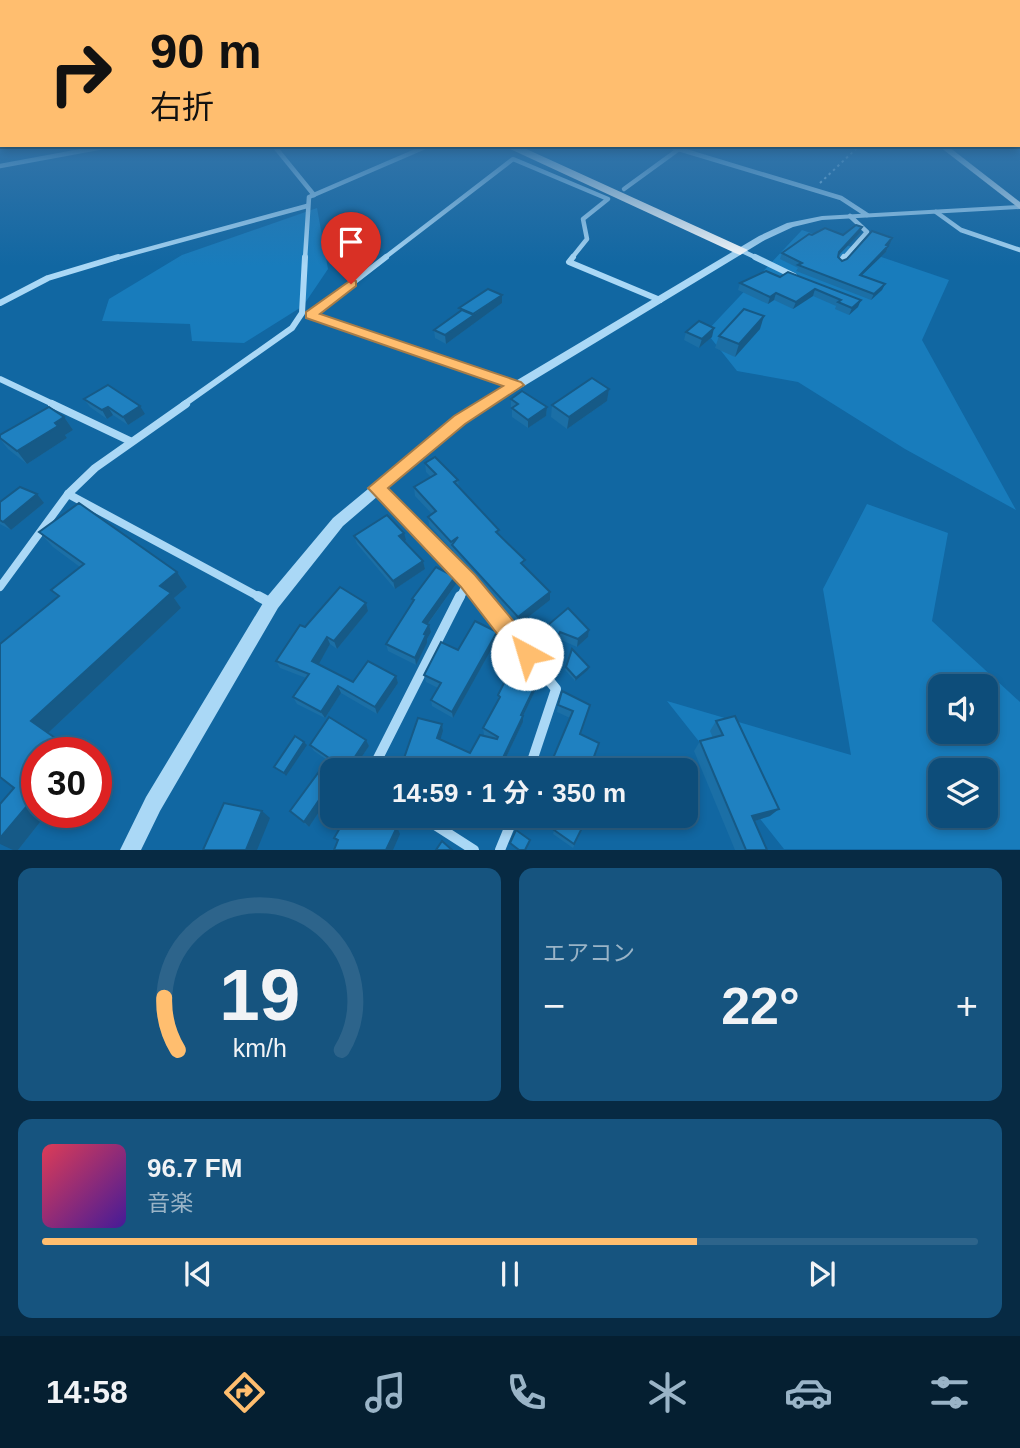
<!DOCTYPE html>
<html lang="ja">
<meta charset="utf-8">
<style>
:root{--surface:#0d4d7a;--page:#16547f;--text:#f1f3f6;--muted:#9ab4c7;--line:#2d648b;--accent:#ffbe6f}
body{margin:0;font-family:Helvetica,"Noto Sans JP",sans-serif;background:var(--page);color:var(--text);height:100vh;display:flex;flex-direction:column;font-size:26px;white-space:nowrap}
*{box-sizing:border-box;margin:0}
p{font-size:23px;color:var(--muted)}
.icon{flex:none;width:38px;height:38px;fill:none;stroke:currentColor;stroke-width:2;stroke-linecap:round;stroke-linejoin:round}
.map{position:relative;height:850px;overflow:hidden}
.drawer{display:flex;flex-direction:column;gap:18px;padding:18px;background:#072a43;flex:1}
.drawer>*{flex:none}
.top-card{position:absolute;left:0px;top:0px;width:1020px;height:147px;box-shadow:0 4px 10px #0003,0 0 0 2px var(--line);background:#ffbe6f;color:#111;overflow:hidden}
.tools{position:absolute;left:928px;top:674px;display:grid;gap:14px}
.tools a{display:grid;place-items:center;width:70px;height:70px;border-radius:14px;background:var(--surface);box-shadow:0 4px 10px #0003,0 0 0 2px var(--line);font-size:35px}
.speed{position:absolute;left:21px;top:737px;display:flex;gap:14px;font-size:35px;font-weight:700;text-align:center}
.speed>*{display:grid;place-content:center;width:91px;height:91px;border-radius:50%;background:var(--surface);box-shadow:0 4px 10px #0003,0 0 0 2px var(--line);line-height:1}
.speed .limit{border:10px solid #d22;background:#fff;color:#111}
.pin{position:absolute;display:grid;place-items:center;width:60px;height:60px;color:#fff;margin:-72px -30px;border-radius:50% 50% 50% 0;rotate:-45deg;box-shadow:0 0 7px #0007}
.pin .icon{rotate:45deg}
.me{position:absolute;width:77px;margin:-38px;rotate:321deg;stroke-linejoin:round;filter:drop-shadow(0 0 5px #0008)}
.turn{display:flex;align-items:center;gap:24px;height:147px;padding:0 35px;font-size:32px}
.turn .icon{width:91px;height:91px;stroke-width:2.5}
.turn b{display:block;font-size:49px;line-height:60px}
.big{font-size:52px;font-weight:700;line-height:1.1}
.drawer .widget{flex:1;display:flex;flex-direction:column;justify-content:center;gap:10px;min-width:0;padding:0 24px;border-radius:14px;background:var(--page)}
.drawer .dial{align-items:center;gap:0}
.dial svg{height:182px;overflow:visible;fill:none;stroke:var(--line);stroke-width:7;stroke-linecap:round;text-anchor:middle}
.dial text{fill:var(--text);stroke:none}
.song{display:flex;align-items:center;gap:21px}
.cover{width:84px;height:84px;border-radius:10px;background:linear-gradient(135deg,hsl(350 70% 55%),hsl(260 70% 35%))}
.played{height:7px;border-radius:4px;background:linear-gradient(90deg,var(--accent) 70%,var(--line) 70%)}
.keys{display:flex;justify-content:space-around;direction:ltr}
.heat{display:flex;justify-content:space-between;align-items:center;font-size:38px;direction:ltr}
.drawer .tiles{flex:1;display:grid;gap:18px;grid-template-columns:1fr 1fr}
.widget:last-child{grid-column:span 2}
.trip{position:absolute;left:320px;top:758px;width:378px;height:70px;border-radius:14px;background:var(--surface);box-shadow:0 4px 10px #0003,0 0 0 2px var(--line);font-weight:700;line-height:70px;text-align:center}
.menu{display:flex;height:112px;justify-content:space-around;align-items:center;background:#051f31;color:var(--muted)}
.menu .icon{width:49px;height:49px}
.menu .current{color:var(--accent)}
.menu b{font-size:32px;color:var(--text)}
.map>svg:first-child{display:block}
.green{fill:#187cbc;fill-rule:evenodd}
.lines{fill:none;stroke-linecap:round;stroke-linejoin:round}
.path{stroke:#aad8f6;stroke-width:2;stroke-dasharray:2.5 3.5;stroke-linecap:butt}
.minor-far3{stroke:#aad8f6;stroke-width:4.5}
.minor-far2{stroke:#aad8f6;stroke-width:6}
.minor-far1{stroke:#aad8f6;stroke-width:8}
.minor{stroke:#aad8f6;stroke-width:10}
.tertiary{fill:#aad8f6;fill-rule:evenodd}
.secondary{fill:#dbf0fe;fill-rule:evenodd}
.motorway{fill:#fff;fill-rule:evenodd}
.wall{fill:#1b6fa6}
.shaded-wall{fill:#165a87}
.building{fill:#1f81c1;stroke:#165a87;stroke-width:2}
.route{fill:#ffbe6f;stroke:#a67c48;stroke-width:2}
</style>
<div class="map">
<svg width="1020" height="850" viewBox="0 0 1020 850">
<rect width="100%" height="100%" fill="#1167a2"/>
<g class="green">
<polygon points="317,208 328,269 303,306 244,343 192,341 190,324 102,321 109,299 182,255"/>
<polygon points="802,230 949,280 922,340 1016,510 905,449 798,382 737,371 706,332"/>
<path d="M867 504 948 533 932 621 1020 702V849H784L667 701 851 755 823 589ZM940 686H985V732H940ZM940 770H985V816H940Z"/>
</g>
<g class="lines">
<polyline class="path" points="820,183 858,147"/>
<g class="minor-far3">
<polyline points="275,147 314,195"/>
<polyline points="672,147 841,198 867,215"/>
<polyline points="0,166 103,147"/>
<polyline points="624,189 679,149"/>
<polyline points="936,212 961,230 1020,250"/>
<polyline points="740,250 759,259"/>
<polyline points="112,259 307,206"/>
<polyline points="305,259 309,197 425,147"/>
<polyline points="383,259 513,159 608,199 583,219 587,239 571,259"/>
<polyline points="843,259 867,232 850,216"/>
</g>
<g class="minor-far2">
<polyline points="573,257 569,262 660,300"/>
<polyline points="755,257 794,276"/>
<polyline points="841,261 844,257"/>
<polyline points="0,303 48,278 118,257"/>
<polyline points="310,315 516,385"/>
<polyline points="311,315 386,257"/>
<polyline points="0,379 55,405"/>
<polyline points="183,405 292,328 302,313 305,257"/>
</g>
<g class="minor-far1">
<polyline points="52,404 130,441"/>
<polyline points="376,488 482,598"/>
<polyline points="68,494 261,598"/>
<polyline points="0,587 68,494 95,468 186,404"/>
<polyline points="460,598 468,581"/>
</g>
<g class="minor">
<polyline points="258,596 271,603"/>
<polyline points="480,596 556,689 529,770"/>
<polyline points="372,770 460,596"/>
<polyline points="421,816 474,850"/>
<polyline points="500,850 514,816"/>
</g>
<polygon class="tertiary" points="1020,205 1020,209 822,220 793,227 765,240 463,423 343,526 278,608 160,811 141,850 120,850 146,797 266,598 333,518 455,417 759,236 787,223 822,216"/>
<polygon class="secondary" points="940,147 949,147 1020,202 1020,209"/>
<polygon class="motorway" points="506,147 522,147 748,250 740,255 735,253"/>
</g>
<g class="wall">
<polygon points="860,233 838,256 842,261 892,238 886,252 862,275 885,284 882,290 871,300 796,271 798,268 780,259 782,253 812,235 843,235"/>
<polygon points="788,272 858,307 849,315 835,309 836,306 813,296 793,309 774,300 768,304 738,290 740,283 780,277"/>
<polygon points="502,295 502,303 446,344 435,338 434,330 460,311 459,308"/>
<polygon points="760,329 735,357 715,348 719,336"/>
<polygon points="686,332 712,337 699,348 684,340"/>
<polygon points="609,389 607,401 567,429 551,417 552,405"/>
<polygon points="84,399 145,414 128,425 113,415 107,419 90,407"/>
<polygon points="511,399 547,407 546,416 528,428 512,417 512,408 511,407"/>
<polygon points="64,417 73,430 65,435 67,438 27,464 8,449 0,439 0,435"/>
<polygon points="425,463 458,480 459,487 525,566 550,592 550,600 518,625 453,553 453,550 452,550 429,525 428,517 432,514 415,496 414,487 431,477 426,472"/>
<polygon points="0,502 44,503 11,530 0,524"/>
<polygon points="39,532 177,572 187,587 174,598 181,608 48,733 48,812 18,850 13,850 14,788 0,778 0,644 58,597 51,590 80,567 53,547"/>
<polygon points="354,536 406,540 404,542 423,561 425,569 395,589 357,544"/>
<polygon points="455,577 456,584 428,624 429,625 431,632 427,639 427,643 416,665 388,651 386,644 413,602 412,599"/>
<polygon points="366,603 368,611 337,649 330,644 318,664 353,682 396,676 398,683 377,714 341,693 325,718 297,704 293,697 306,678 280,668 276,661 305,627"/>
<polygon points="548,625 589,630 588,637 577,647 559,639 557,643 547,632"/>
<polygon points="497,632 497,639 453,718 432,706 431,700 438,688 426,682 424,675 458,650"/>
<polygon points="566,667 588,670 575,681 565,670"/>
<polygon points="537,687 523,716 523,722 500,770 404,770 402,764 442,724 443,731 440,740 470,753 487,737 484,735 483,728 498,702 498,695"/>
<polygon points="558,705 588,711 581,734 599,743 590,770 551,769 551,763 570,718 557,712"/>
<polygon points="716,721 770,816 754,821 767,850 735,850 694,751 700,741 713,738 710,731"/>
<polygon points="366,740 369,746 353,770 332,770 332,792 309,827 295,816 290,811 327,760 314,751 310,745"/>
<polygon points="589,816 573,848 553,834 554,830"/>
</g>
<g class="shaded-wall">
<polygon points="862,227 860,233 836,258 839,252"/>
<polygon points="892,238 890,244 884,250 888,246 886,252 857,280 860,275"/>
<polygon points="885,284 882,290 871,300 874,294"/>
<polygon points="815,289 813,296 793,309 796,302"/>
<polygon points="776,293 774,300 768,304 770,297"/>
<polygon points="502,295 502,303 446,344 445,335"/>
<polygon points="861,300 858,307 849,315 852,308"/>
<polygon points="764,316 760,329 735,357 739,344"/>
<polygon points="714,328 712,337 699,348 702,339"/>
<polygon points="609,389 607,401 567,429 569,417"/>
<polygon points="140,406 145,414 128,425 123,417"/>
<polygon points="108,407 113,415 107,419 102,410"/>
<polygon points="547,407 546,416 528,428 528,420"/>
<polygon points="64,417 73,430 65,435 67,438 27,464 17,451"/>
<polygon points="37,494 44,503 11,530 3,522"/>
<polygon points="404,533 406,540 401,544 399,536"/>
<polygon points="423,561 425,569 395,589 393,581"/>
<polygon points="177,572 187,587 174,598 181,608 48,733 31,721 160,586"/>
<polygon points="455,577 456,584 424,629 423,622"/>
<polygon points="550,592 550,600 518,625 518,617"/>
<polygon points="366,603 368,611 337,649 334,641"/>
<polygon points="429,625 431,632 427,639 427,643 416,665 415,658 424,634"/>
<polygon points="589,630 588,637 577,647 578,639"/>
<polygon points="497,632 497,639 453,718 452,712"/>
<polygon points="327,637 330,644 316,669 312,661"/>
<polygon points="589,667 588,670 575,681 576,678"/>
<polygon points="396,676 398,683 377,714 375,707"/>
<polygon points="538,680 537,687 523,716 523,722 500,770 497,770"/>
<polygon points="338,686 341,693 325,718 321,712"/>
<polygon points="442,724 443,731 439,744 437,738"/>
<polygon points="366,740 369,746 353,770 347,770 347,769"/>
<polygon points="304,742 307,745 286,776 284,773"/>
<polygon points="332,781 332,792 309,827 304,822"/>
<polygon points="31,801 37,802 37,812 48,812 18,850 13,850 0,844 0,838"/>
<polygon points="779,809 770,816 745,824 752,816"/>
<polygon points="262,811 270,818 257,850 246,850"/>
<polygon points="397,827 400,834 393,850 386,850"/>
</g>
<g class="building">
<polygon points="856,225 862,227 839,252 838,257 842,261 847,259 872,231 892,238 886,245 888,246 860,275 885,284 874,294 798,265 802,263 782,253 809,234 812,235 825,228 843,235"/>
<polygon points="766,271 780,277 788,272 861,300 852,308 838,302 841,300 815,289 796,302 776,293 770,297 740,283"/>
<polygon points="488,289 502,295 473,314 459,308"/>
<polygon points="744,309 764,316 739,344 719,336"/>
<polygon points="462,310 474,315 445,335 434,330"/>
<polygon points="699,321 714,328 702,339 686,332"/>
<polygon points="592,378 609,389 569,417 552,405"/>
<polygon points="108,385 140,406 123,417 108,407 102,410 84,399"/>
<polygon points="522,391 547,407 528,420 512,408 518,404 511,399"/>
<polygon points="49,407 64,417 55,423 58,426 17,451 0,438 0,435"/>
<polygon points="435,457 458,480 454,482 499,530 496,532 525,560 521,563 550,592 518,617 452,545 458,537 451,542 428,517 436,511 414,487 436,474 425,463"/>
<polygon points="20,487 37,494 3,522 0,520 0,502"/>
<polygon points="79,503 177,572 160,586 171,593 31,721 75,752 37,752 37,802 35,804 31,801 0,838 0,804 14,788 0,777 0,644 59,596 51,590 84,564 39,532"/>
<polygon points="387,515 404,533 399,536 423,561 393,581 354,536"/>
<polygon points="436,567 455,577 423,622 429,625 424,634 426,635 415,658 386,644 414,600 412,599"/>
<polygon points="340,587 366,603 334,641 327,637 312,661 353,682 368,661 396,676 375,707 338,686 321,712 293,697 309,674 276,661 300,625 305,627"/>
<polygon points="568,608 589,630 578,639 560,632 558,636 548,625"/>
<polygon points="475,621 497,632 452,712 431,700 441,683 424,675 441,642 458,650"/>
<polygon points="572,649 589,667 576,678 566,667"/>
<polygon points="512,667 538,680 521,715 523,716 497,770 424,770 402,764 418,718 442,724 437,738 470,753 480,735 497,739 498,737 483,728 500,697 498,695"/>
<polygon points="562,691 590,705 580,734 599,743 589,770 564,770 551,763 573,711 558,705"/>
<polygon points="735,716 779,809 752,816 767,850 746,850 700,741 723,735 716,721"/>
<polygon points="329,717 366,740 347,769 343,766 340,770 332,770 332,781 304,822 290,811 329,758 310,745"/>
<polygon points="295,736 304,742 284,773 274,767"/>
<polygon points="224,803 262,811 246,850 203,850"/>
<polygon points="347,816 375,816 397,827 386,850 334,850 338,840 334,838"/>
<polygon points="560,816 588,816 574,844 554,830"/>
<polygon points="516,830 530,840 525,850 519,850 510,843"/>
<polygon points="442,841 452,850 436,850"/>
</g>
<linearGradient id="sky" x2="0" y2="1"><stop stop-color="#093959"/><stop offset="0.55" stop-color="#3274a9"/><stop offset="1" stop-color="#3274a9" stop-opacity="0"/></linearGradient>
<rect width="1020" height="266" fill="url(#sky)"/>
<polygon class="route" points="351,280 356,281 356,286 320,314 521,382 524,385 465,424 388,488 475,575 535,647 538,654 535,662 527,665 519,662 461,587 368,488 454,416 503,386 306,318 306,312"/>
</svg>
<div class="tools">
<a><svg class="icon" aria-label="sound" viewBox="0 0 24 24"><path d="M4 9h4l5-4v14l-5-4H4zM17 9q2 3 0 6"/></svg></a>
<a><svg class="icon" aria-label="layers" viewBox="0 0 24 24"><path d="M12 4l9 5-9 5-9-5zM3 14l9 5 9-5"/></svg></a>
</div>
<div class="speed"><div class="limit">30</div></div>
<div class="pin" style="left:351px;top:284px;background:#d93025"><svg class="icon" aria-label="arrive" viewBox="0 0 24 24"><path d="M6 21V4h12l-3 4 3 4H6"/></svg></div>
<svg class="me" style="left:527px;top:654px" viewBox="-20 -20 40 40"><circle r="19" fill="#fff"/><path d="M0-13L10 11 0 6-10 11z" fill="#ffbe6f"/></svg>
<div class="trip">14:59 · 1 分 · 350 m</div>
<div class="top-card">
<div class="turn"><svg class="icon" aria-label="right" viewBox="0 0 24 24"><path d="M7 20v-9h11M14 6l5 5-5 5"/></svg><div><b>90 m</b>右折</div></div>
</div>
</div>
<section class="drawer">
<div class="tiles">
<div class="widget dial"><svg viewBox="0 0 100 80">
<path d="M14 69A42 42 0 1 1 86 69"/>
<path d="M14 69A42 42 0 0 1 8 46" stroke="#ffbe6f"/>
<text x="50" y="56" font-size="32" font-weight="700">19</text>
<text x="50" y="72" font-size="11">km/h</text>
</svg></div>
<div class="widget"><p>エアコン</p>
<div class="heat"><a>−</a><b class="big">22°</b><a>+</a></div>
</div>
<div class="widget">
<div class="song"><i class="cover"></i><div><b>96.7 FM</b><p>音楽</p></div></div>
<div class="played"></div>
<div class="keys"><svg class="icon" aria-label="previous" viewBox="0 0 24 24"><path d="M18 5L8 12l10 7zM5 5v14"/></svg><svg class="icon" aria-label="pause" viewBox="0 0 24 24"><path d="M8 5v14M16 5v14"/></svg><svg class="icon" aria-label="next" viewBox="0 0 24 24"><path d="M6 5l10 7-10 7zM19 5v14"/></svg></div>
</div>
</div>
</section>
<nav class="menu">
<b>14:58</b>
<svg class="icon current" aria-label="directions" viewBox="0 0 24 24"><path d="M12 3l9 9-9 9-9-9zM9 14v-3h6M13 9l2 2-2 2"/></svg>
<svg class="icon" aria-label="music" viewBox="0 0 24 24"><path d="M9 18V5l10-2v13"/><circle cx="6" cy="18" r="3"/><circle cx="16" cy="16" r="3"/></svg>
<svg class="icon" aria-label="phone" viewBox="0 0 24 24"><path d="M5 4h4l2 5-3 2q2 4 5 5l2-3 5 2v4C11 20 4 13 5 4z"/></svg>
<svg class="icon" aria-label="climate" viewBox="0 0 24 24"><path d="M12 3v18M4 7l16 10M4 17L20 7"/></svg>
<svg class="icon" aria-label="car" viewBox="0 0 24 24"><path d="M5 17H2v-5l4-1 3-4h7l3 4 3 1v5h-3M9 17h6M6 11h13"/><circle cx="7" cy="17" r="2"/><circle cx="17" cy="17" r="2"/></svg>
<svg class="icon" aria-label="filters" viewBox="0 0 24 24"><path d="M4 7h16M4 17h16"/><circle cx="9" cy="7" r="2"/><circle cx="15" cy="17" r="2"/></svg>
</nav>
